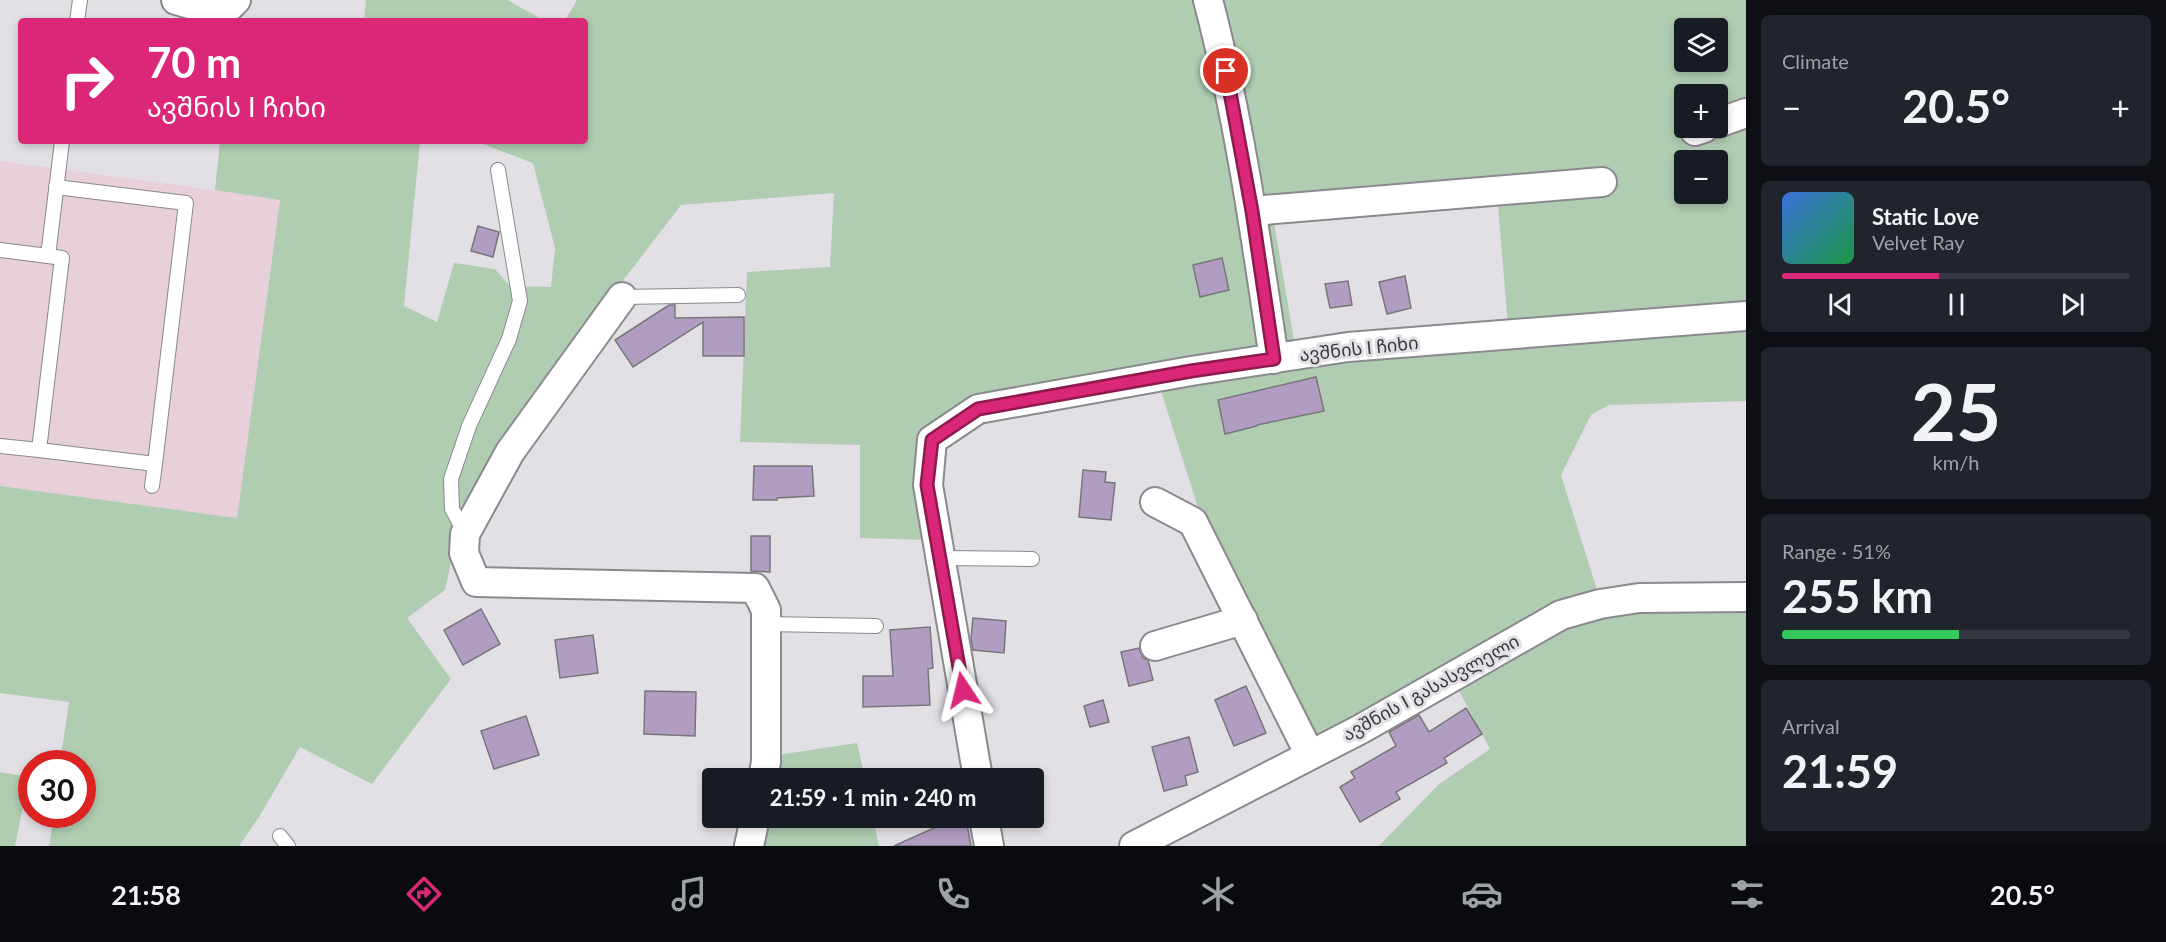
<!DOCTYPE html>
<meta charset="utf-8">
<style>
:root{--surface:#171b24;--page:#20242c;--text:#f1f3f6;--muted:#9ea1a6;--line:#363941;--accent:#db2777}
body{margin:0;font-family:Lato,"Noto Sans Georgian",sans-serif;background:var(--page);color:var(--text);height:100vh;display:flex;flex-direction:column;font-size:22px;white-space:nowrap}
*{box-sizing:border-box;margin:0}
p{font-size:20px;color:var(--muted)}
.icon{flex:none;width:33px;height:33px;fill:none;stroke:currentColor;stroke-width:2;stroke-linecap:round;stroke-linejoin:round}
.map{position:relative;flex:1;overflow:hidden}
.drawer{display:flex;flex-direction:column;gap:15px;padding:15px;background:#0d0f14;width:420px}
.drawer>*{flex:none}
.banner{position:absolute;left:18px;top:18px;width:570px;height:126px;border-radius:6px;box-shadow:0 3px 9px #0003;background:#db2777;color:#fff;overflow:hidden}
.buttons{position:absolute;left:1674px;top:18px;display:grid;gap:12px}
.buttons a{display:grid;place-items:center;width:54px;height:54px;border-radius:6px;background:var(--surface);box-shadow:0 3px 9px #0003;font-size:30px}
.speed{position:absolute;left:18px;top:750px;display:flex;gap:12px;font-size:30px;font-weight:700;text-align:center}
.speed>*{display:grid;place-content:center;width:78px;height:78px;border-radius:50%;background:var(--surface);box-shadow:0 3px 9px #0003;line-height:1}
.speed .limit{border:9px solid #d22;background:#fff;color:#111}
.pin{position:absolute;display:grid;place-items:center;width:51px;height:51px;color:#fff;margin:-26px;border:3px solid #fff;border-radius:50%;box-shadow:0 2px 6px #0007}
.me{position:absolute;width:66px;margin:-33px;rotate:350deg;stroke-linejoin:round;filter:drop-shadow(0 0 4px #0008)}
.turn{display:flex;align-items:center;gap:21px;height:126px;padding:0 30px;font-size:27px}
.turn .icon{width:78px;height:78px;stroke-width:2.5}
.turn b{display:block;font-size:42px;line-height:51px}
.big{font-size:45px;font-weight:700;line-height:1.1}
.drawer .tile{flex:1;display:flex;flex-direction:column;justify-content:center;gap:9px;min-width:0;padding:0 21px;border-radius:9px;background:var(--page)}
.drawer .dial{align-items:center;gap:0}
.dial b{font-size:78px;line-height:1}
.song{display:flex;align-items:center;gap:18px}
.cover{width:72px;height:72px;border-radius:9px;background:linear-gradient(135deg,hsl(220 70% 55%),hsl(140 70% 35%))}
.played{height:6px;border-radius:3px;background:linear-gradient(90deg,var(--accent) 45%,var(--line) 45%)}
.keys{display:flex;justify-content:space-around;direction:ltr}
.heat{display:flex;justify-content:space-between;align-items:center;font-size:33px;direction:ltr}
.charge{height:9px;border-radius:4px;background:linear-gradient(90deg,#34c759 51%,var(--line) 0)}
.trip{position:absolute;left:702px;top:768px;width:342px;height:60px;border-radius:6px;background:var(--surface);box-shadow:0 3px 9px #0003;font-weight:700;line-height:60px;text-align:center}
.dock{display:flex;height:96px;justify-content:space-around;align-items:center;background:#090b0e;color:var(--muted)}
.dock .icon{width:42px;height:42px}
.dock .current{color:var(--accent)}
.dock b{font-size:27px;color:var(--text)}
main{display:flex;flex:1;min-height:0}
.map>svg:first-child{display:block}
.industrial{fill:#e8d0da}
.green{fill:#b0ccb1;fill-rule:evenodd}
.building{fill:#b29dc2;stroke:#78767a;stroke-width:1.5}
.lines{fill:none;stroke-linecap:round;stroke-linejoin:round}
.service-casing{stroke:#8a898d;stroke-width:16}
.minor-casing{stroke:#8a898d;stroke-width:32}
.service{stroke:#fff;stroke-width:14}
.minor{stroke:#fff;stroke-width:28}
.route-casing{stroke:#8e194d;stroke-width:15}
.route{stroke:#db2777;stroke-width:10}
.labels{text-anchor:middle;stroke-width:6;stroke-linejoin:round;paint-order:stroke}
.street-label{font-size:18px;fill:#3a393b;stroke:#e2e0e5}
</style>
<main>
<div class="map">
<svg width="1746" height="846" viewBox="0 0 1746 846">
<rect width="100%" height="100%" fill="#e2e0e5"/>
<polygon class="industrial" points="0,161 280,199 237,518 0,486"/>
<g class="green">
<polygon points="366,0 507,0 545,21 364,21"/>
<path d="M577 0H1746V307L1508 327 1496 181 1271 205 1295 346 923 435 928 540 860 538V445L740 442 747 272 830 267 834 193 681 205 576 342 455 544 445 590 407 618 451 679 372 784 300 747 259 817 239 846H49L54 815 82 814V764L60 763 69 702 0 693V486L237 518 280 200 215 190 220 141H420L404 306 437 322 454 263 495 269 510 286 551 287 555 248 533 163 475 141H585V21H565ZM1684 28H1718V62H1684ZM1684 94H1718V128H1684ZM1684 160H1718V194H1684Z"/>
<polygon points="1746,327 1746,401 1609,405 1591,415 1561,475 1599,596 1313,741 1201,517 1160,388 1304,365 1420,352"/>
<polygon points="1746,605 1746,846 1379,846 1438,785 1490,749 1458,689 1558,627 1591,615"/>
<polygon points="857,743 865,778 772,778 777,755"/>
<polygon points="0,772 29,777 15,846 0,846"/>
<polygon points="765,818 873,818 879,846 760,846"/>
</g>
<g class="building">
<polygon points="478,226 499,232 493,257 471,251"/>
<polygon points="1222,258 1229,290 1200,297 1193,265"/>
<polygon points="1405,276 1411,308 1387,314 1379,282"/>
<polygon points="1348,281 1352,305 1330,308 1325,284"/>
<polygon points="669,305 675,305 675,318 744,317 744,356 703,356 703,322 633,367 615,340"/>
<polygon points="1316,377 1324,411 1257,425 1257,426 1225,434 1218,400"/>
<polygon points="754,466 812,466 814,496 777,498 777,500 753,500"/>
<polygon points="1083,470 1106,472 1105,482 1115,483 1111,520 1079,517"/>
<polygon points="751,536 770,536 770,572 751,571"/>
<polygon points="481,609 500,644 463,665 444,630"/>
<polygon points="973,618 1006,621 1004,653 973,650 971,639"/>
<polygon points="930,627 933,668 928,669 930,705 863,707 863,676 893,676 890,630"/>
<polygon points="593,635 598,673 560,678 555,640"/>
<polygon points="1139,648 1143,658 1148,660 1153,680 1129,686 1121,652"/>
<polygon points="1246,686 1266,733 1234,746 1215,700"/>
<polygon points="645,691 696,692 695,736 644,734"/>
<polygon points="1103,700 1109,722 1090,727 1084,706"/>
<polygon points="1466,708 1482,734 1444,758 1447,763 1396,792 1400,799 1360,822 1340,787 1355,778 1351,772 1396,746 1389,732 1419,715 1429,732"/>
<polygon points="526,716 539,755 494,769 481,731"/>
<polygon points="1189,737 1198,772 1185,776 1187,785 1164,791 1152,747"/>
<polygon points="956,818 966,818 971,846 894,846"/>
</g>
<g class="lines">
<g class="service-casing">
<g id="service">
<polyline points="77,21 80,0"/>
<polyline points="56,187 186,203 155,464 39,450 62,258 48,256 62,141"/>
<polyline points="0,250 48,256"/>
<polyline points="622,297 738,295"/>
<polyline points="0,446 39,450"/>
<polyline points="152,486 155,464"/>
<polyline points="465,533 452,509 451,479 469,426 509,339 520,301 498,170"/>
<polyline points="940,558 1032,559"/>
<polyline points="766,624 876,626"/>
<polyline points="280,836 288,846"/>
</g>
</g>
<g class="minor-casing">
<g id="minor">
<polyline points="176,0 200,7 230,6 236,0"/>
<path d="M1208 0C1239 118 1256 238 1274 359"/>
<polyline points="1718,123 1746,113"/>
<polyline points="1695,131 1704,128"/>
<polyline points="1252,211 1602,182"/>
<polyline points="622,297 510,452 465,534 464,553 476,582 755,588 766,610 766,762 763,778"/>
<polyline points="1155,502 1193,522 1310,755"/>
<polyline points="1155,646 1243,620"/>
<polyline points="978,778 928,485 932,440 978,409 1191,371 1348,347 1746,316"/>
<polyline points="984,818 989,846"/>
<polyline points="749,846 755,818"/>
<polyline points="1134,846 1361,729 1561,615 1600,604 1639,598 1746,597"/>
</g>
</g>
<use href="#service" class="service"/>
<use href="#minor" class="minor"/>
</g>
<g class="lines">
<g class="route-casing">
<polyline id="route" points="963,690 927,485 932,440 978,409 1191,371 1274,359 1252,211 1226,71"/>
</g>
<use href="#route" class="route"/>
</g>
<g class="labels">
<g class="street-label">
<text transform="translate(1359 349) rotate(-6)" y="6">ავშნის I ჩიხი</text>
<text transform="translate(1431 688) rotate(-29)" y="6">ავშნის I გასასვლელი</text>
</g>
</g>
</svg>
<div class="buttons">
<a><svg class="icon" aria-label="layers" viewBox="0 0 24 24"><path d="M12 4l9 5-9 5-9-5zM3 14l9 5 9-5"/></svg></a>
<a>+</a>
<a>−</a>
</div>
<div class="speed"><div class="limit">30</div></div>
<div class="pin" style="left:1226px;top:71px;background:#d93025"><svg class="icon" aria-label="arrive" viewBox="0 0 24 24"><path d="M6 21V4h12l-3 4 3 4H6"/></svg></div>
<svg class="me" style="left:963px;top:690px" viewBox="-20 -20 40 40"><path d="M0-17L14 15 0 8-14 15z" fill="#db2777" stroke="#fff" stroke-width="4"/></svg>
<div class="trip">21:59 · 1 min · 240 m</div>
<div class="banner">
<div class="turn"><svg class="icon" aria-label="right" viewBox="0 0 24 24"><path d="M7 20v-9h11M14 6l5 5-5 5"/></svg><div><b>70 m</b>ავშნის I ჩიხი</div></div>
</div>
</div>
<section class="drawer">
<div class="tile"><p>Climate</p>
<div class="heat"><a>−</a><b class="big">20.5°</b><a>+</a></div>
</div>
<div class="tile">
<div class="song"><i class="cover"></i><div><b>Static Love</b><p>Velvet Ray</p></div></div>
<div class="played"></div>
<div class="keys"><svg class="icon" aria-label="previous" viewBox="0 0 24 24"><path d="M18 5L8 12l10 7zM5 5v14"/></svg><svg class="icon" aria-label="pause" viewBox="0 0 24 24"><path d="M8 5v14M16 5v14"/></svg><svg class="icon" aria-label="next" viewBox="0 0 24 24"><path d="M6 5l10 7-10 7zM19 5v14"/></svg></div>
</div>
<div class="tile dial"><b>25</b><p>km/h</p></div>
<div class="tile"><p>Range · 51%</p><b class="big">255 km</b><div class="charge"></div></div>
<div class="tile"><p>Arrival</p><b class="big">21:59</b></div>
</section>
</main>
<nav class="dock">
<b>21:58</b>
<svg class="icon current" aria-label="directions" viewBox="0 0 24 24"><path d="M12 3l9 9-9 9-9-9zM9 14v-3h6M13 9l2 2-2 2"/></svg>
<svg class="icon" aria-label="music" viewBox="0 0 24 24"><path d="M9 18V5l10-2v13"/><circle cx="6" cy="18" r="3"/><circle cx="16" cy="16" r="3"/></svg>
<svg class="icon" aria-label="phone" viewBox="0 0 24 24"><path d="M5 4h4l2 5-3 2q2 4 5 5l2-3 5 2v4C11 20 4 13 5 4z"/></svg>
<svg class="icon" aria-label="climate" viewBox="0 0 24 24"><path d="M12 3v18M4 7l16 10M4 17L20 7"/></svg>
<svg class="icon" aria-label="car" viewBox="0 0 24 24"><path d="M5 17H2v-5l4-1 3-4h7l3 4 3 1v5h-3M9 17h6M6 11h13"/><circle cx="7" cy="17" r="2"/><circle cx="17" cy="17" r="2"/></svg>
<svg class="icon" aria-label="filters" viewBox="0 0 24 24"><path d="M4 7h16M4 17h16"/><circle cx="9" cy="7" r="2"/><circle cx="15" cy="17" r="2"/></svg>
<b>20.5°</b>
</nav>
